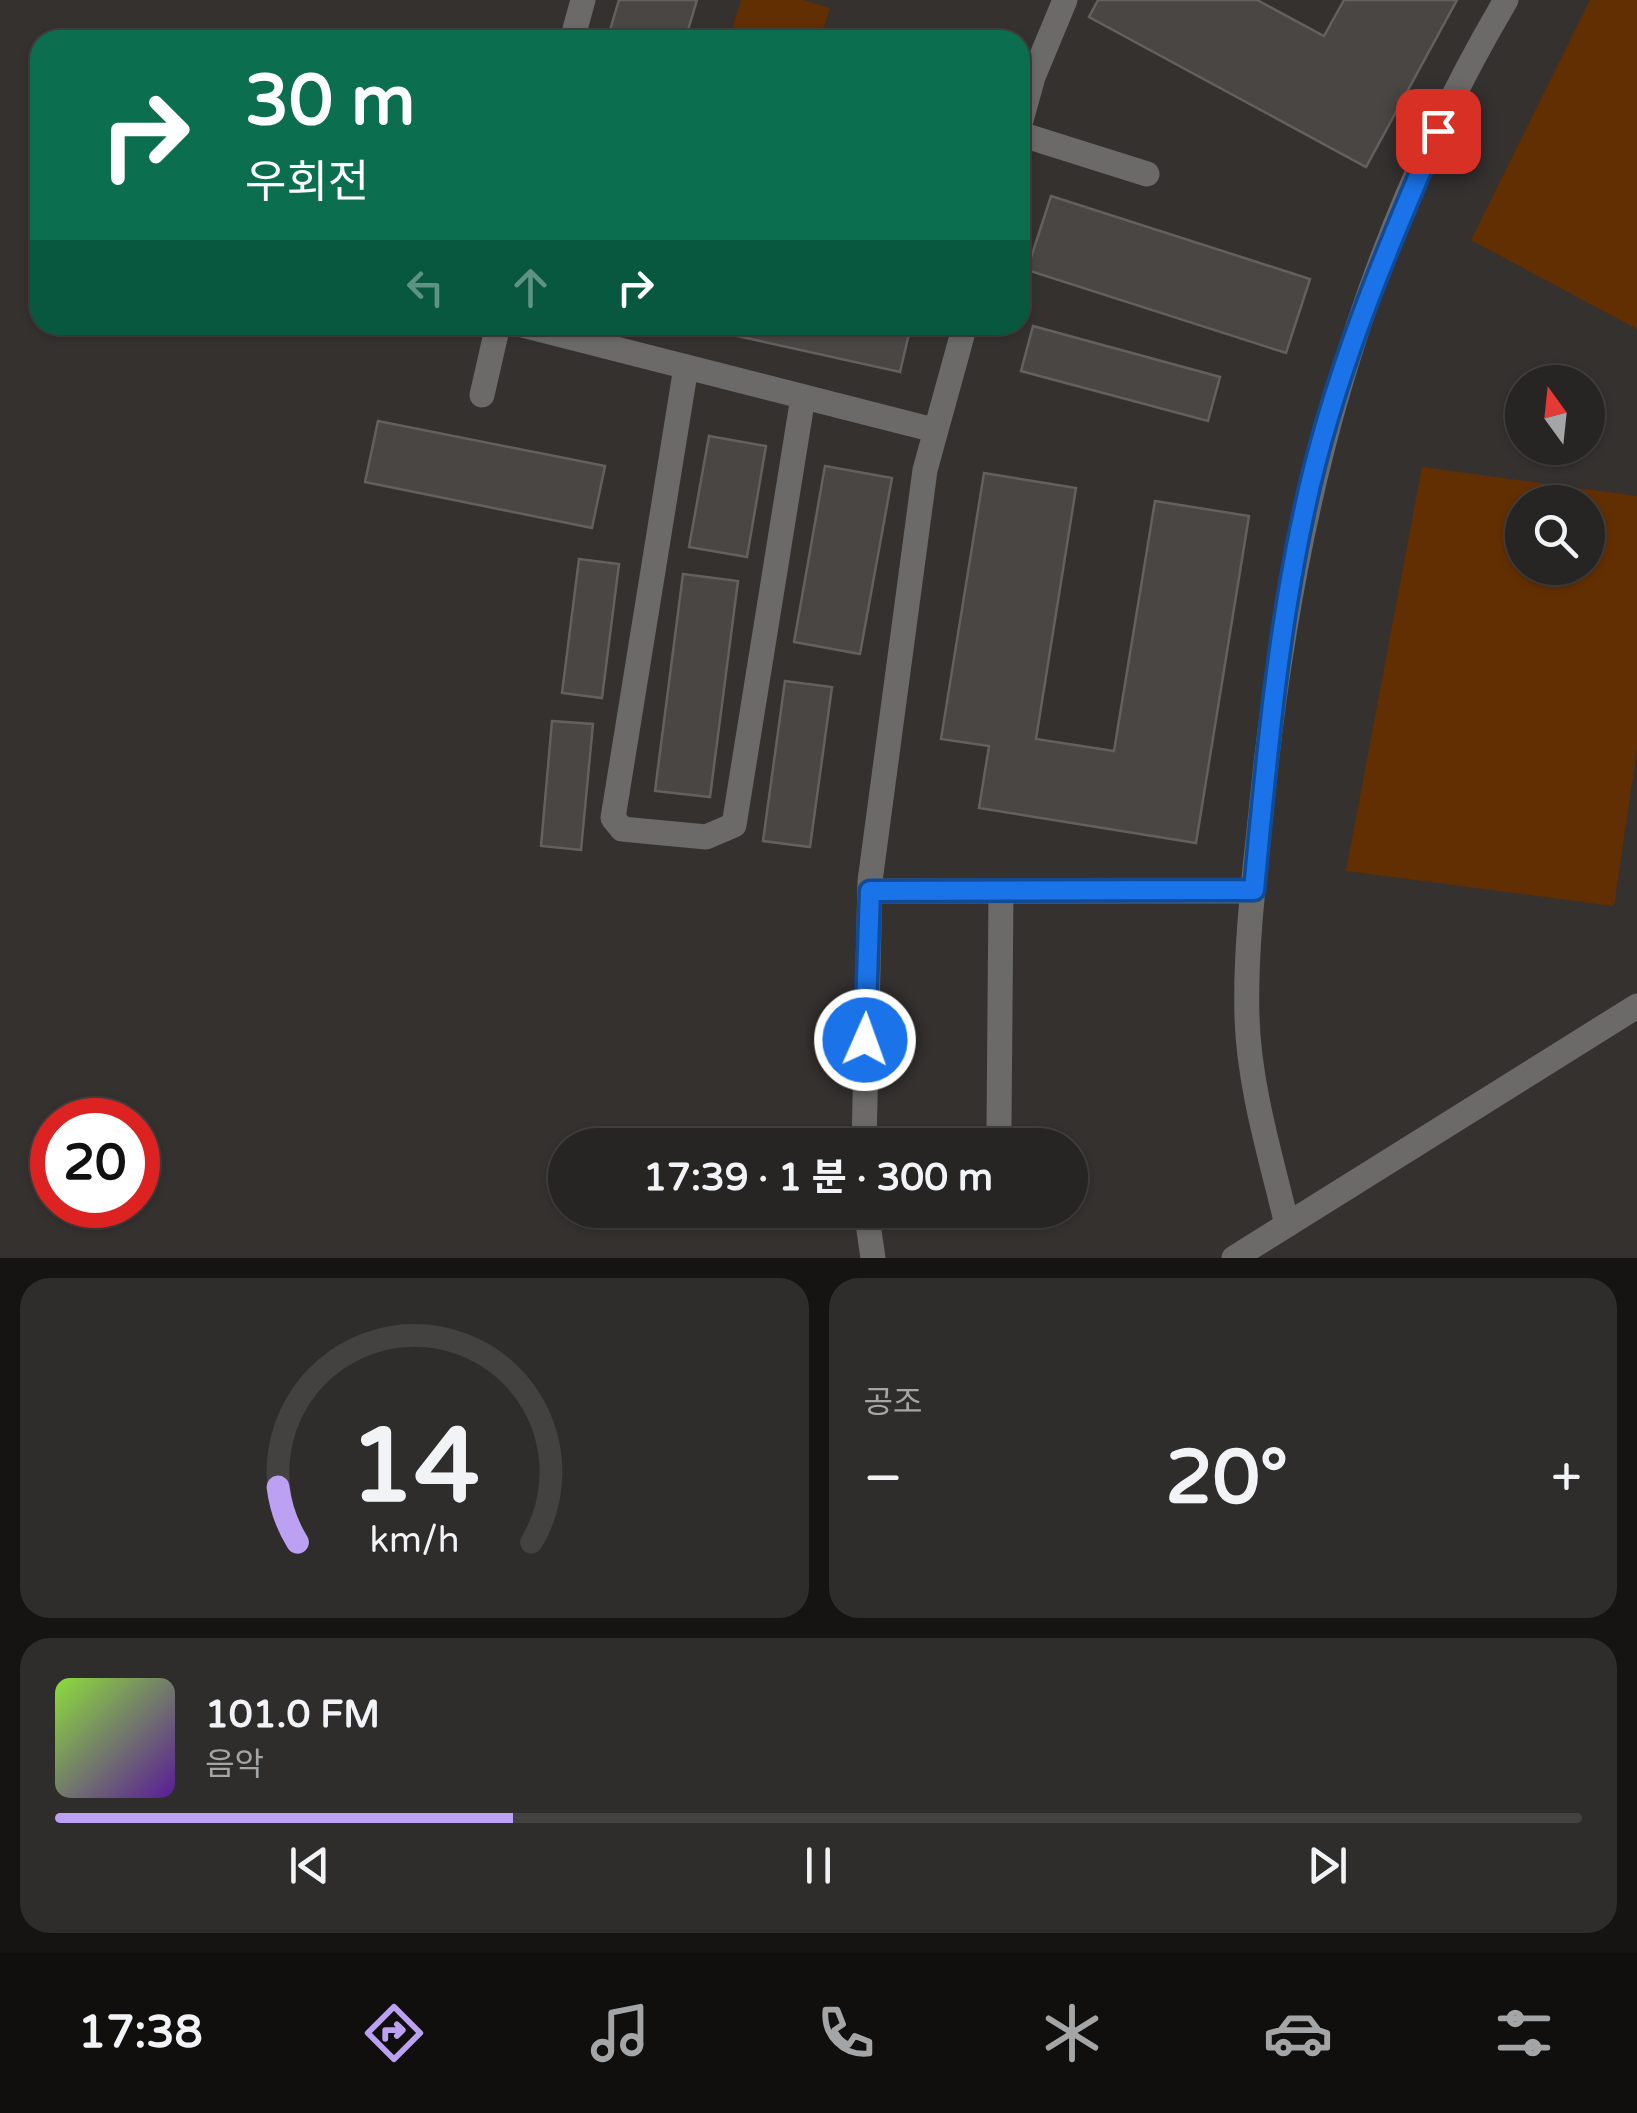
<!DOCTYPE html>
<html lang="ko">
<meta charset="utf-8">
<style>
:root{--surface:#272523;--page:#2f2d2b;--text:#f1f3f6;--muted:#a4a5a6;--line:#434241;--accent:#bca0f2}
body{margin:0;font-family:"Varela Round","Noto Sans KR",sans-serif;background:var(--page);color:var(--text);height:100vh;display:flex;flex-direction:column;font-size:38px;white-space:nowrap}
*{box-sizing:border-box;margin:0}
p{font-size:32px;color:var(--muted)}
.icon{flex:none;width:55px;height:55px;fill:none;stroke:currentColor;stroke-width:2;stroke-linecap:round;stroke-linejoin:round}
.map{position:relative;height:1258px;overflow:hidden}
.panel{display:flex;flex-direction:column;gap:20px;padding:20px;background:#151413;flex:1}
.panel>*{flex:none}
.hud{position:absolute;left:30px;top:30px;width:1000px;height:305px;border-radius:30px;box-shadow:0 2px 8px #0004,0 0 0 2px var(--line);background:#0b6e4f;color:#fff;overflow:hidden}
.needle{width:65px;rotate:345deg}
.fabs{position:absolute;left:1505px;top:365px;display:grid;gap:20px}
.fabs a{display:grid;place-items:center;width:100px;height:100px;border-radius:50%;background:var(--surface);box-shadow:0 2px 8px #0004,0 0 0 2px var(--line);font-size:50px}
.speed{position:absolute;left:30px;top:1098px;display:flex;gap:20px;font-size:50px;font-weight:700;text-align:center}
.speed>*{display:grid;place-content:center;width:130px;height:130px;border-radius:50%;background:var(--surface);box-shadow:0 2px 8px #0004,0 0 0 2px var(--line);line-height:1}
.speed .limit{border:15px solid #d22;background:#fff;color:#111}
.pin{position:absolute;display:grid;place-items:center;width:85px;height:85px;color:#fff;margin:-42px;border-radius:20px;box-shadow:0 5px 15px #0006}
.me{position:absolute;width:110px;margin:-55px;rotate:2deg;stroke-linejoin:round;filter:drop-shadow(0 0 8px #0008)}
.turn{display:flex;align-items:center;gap:35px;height:210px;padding:0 50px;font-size:45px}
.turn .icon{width:130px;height:130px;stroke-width:2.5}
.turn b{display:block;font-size:70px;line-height:85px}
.lanes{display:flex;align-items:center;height:95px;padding:0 50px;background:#0003;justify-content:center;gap:50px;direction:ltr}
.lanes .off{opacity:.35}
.big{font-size:75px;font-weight:700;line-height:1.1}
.panel .card{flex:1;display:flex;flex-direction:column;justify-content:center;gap:15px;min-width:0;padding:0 35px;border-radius:30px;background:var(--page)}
.panel .dial{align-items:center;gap:0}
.dial svg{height:260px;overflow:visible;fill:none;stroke:var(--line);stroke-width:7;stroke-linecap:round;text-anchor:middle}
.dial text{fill:var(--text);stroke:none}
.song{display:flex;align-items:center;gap:30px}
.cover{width:120px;height:120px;border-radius:15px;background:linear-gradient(135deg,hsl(90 70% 55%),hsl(270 70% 35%))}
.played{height:10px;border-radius:5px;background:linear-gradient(90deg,var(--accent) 30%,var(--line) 30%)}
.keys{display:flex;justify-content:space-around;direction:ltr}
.heat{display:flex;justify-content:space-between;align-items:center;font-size:55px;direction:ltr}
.panel .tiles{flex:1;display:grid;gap:20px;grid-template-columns:1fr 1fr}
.card:last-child{grid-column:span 2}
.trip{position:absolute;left:548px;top:1128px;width:540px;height:100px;border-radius:50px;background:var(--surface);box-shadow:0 2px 8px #0004,0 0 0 2px var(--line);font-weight:700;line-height:100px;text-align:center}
.tabs{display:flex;height:160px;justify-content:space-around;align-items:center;background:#100f0e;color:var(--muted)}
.tabs .icon{width:70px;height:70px}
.tabs .on{color:var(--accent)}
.tabs b{font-size:45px;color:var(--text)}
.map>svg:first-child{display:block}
.green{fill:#622f03;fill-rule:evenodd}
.building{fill:#4a4644;stroke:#64605e;stroke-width:2.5}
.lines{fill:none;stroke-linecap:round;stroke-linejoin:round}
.minor{stroke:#6b6a69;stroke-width:25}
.route-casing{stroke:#114b97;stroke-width:25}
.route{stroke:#1a73e8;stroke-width:18}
</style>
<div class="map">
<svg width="1637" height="1258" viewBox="0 0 1637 1258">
<rect width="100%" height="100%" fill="#34312f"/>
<g class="green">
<polygon points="741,0 804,0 830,8 820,40 729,40"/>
<polygon points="1590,0 1637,0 1637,329 1471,240"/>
<path d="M1422 467 1637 496V749L1614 906 1346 871ZM1588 502V568H1522V502Z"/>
</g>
<g class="building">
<polygon points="619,0 697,0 685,40 607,40"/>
<polygon points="1098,0 1257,0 1324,36 1344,0 1457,0 1366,167 1089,17"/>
<polygon points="1051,196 1310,279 1286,353 1027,270"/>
<polygon points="688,325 911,325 900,372"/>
<polygon points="1033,326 1220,377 1208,421 1021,371"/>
<polygon points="378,421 605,466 592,528 365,482"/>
<polygon points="709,436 766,446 747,557 689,547"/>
<polygon points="825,466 892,478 860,654 794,642"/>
<polygon points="984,473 1076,488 1036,739 1114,751 1155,501 1249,516 1196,843 979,808 989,746 941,739"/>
<polygon points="579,559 619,564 602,698 562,693"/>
<polygon points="683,574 738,581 710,797 655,791"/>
<polygon points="785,681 832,687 810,847 763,841"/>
<polygon points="552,721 593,724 581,850 541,846"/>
</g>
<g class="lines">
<g class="minor">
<polyline points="572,40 583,0"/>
<polyline points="1020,124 1033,77 1065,0"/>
<polyline points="1020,134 1147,174"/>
<polyline points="522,325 934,430"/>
<polyline points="686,367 613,818 622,829 706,837 734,825 803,397"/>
<polyline points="482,395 498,325"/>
<polyline points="870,891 1253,891"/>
<polyline points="999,1126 1001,891"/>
<polyline points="864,1145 870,881 925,470 965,325"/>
<polyline points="866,1210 873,1258"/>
<path d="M1287 1225C1271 1157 1249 1087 1247 1017 1245 949 1254 879 1261 812 1289 521 1356 254 1506 0"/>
<polyline points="1234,1258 1637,1006"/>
</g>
</g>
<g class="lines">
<g class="route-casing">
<path id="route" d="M865 1040 870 891 1254 890C1266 764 1277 637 1304 512 1332 379 1384 255 1438 131"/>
</g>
<use href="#route" class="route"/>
</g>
</svg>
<div class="fabs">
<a><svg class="needle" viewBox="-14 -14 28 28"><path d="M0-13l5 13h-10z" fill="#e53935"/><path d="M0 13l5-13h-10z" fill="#a4a5a6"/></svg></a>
<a><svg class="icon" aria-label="search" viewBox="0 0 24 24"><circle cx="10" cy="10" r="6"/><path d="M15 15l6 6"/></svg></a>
</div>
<div class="speed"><div class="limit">20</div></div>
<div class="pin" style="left:1438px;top:131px;background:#d93025"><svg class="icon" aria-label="arrive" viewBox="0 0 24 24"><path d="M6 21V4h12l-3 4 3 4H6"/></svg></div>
<svg class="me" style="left:865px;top:1040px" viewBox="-20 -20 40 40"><circle r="17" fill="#1a73e8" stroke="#fff" stroke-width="3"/><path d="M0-11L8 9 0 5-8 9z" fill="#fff"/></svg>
<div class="trip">17:39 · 1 분 · 300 m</div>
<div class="hud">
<div class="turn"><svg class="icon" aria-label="right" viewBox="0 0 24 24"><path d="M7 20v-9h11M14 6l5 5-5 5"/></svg><div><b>30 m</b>우회전</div></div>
<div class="lanes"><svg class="icon off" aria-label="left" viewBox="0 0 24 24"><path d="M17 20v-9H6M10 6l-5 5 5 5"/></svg><svg class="icon off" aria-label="ahead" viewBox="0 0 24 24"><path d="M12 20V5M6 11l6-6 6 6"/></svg><svg class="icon" aria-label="right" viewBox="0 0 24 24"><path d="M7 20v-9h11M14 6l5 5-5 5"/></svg></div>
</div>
</div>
<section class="panel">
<div class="tiles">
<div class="card dial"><svg viewBox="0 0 100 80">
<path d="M14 69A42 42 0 1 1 86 69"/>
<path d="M14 69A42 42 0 0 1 8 52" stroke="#bca0f2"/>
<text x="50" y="56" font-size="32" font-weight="700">14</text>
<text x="50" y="72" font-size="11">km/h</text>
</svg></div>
<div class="card"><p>공조</p>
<div class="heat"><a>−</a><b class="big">20°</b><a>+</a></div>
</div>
<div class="card">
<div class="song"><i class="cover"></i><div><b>101.0 FM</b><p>음악</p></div></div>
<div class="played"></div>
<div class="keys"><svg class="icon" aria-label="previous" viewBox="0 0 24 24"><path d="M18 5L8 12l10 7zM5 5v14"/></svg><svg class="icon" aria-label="pause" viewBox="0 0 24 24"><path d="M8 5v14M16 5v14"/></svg><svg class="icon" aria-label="next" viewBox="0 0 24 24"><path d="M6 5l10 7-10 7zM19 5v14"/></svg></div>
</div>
</div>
</section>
<nav class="tabs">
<b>17:38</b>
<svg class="icon on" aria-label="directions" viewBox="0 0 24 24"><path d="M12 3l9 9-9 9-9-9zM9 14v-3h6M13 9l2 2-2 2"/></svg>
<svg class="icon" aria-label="music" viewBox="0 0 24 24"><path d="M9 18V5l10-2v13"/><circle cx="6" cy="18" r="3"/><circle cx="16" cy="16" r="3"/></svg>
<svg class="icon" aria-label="phone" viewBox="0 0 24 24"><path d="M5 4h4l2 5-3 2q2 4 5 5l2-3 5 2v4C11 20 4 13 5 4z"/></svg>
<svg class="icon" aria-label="climate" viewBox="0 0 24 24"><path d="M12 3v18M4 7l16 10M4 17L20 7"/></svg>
<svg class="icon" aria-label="car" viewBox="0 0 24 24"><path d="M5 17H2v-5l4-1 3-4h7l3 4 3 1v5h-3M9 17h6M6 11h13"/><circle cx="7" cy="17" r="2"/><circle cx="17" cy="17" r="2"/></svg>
<svg class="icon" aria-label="filters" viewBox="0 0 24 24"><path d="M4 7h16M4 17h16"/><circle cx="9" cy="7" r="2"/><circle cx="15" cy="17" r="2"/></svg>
</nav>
